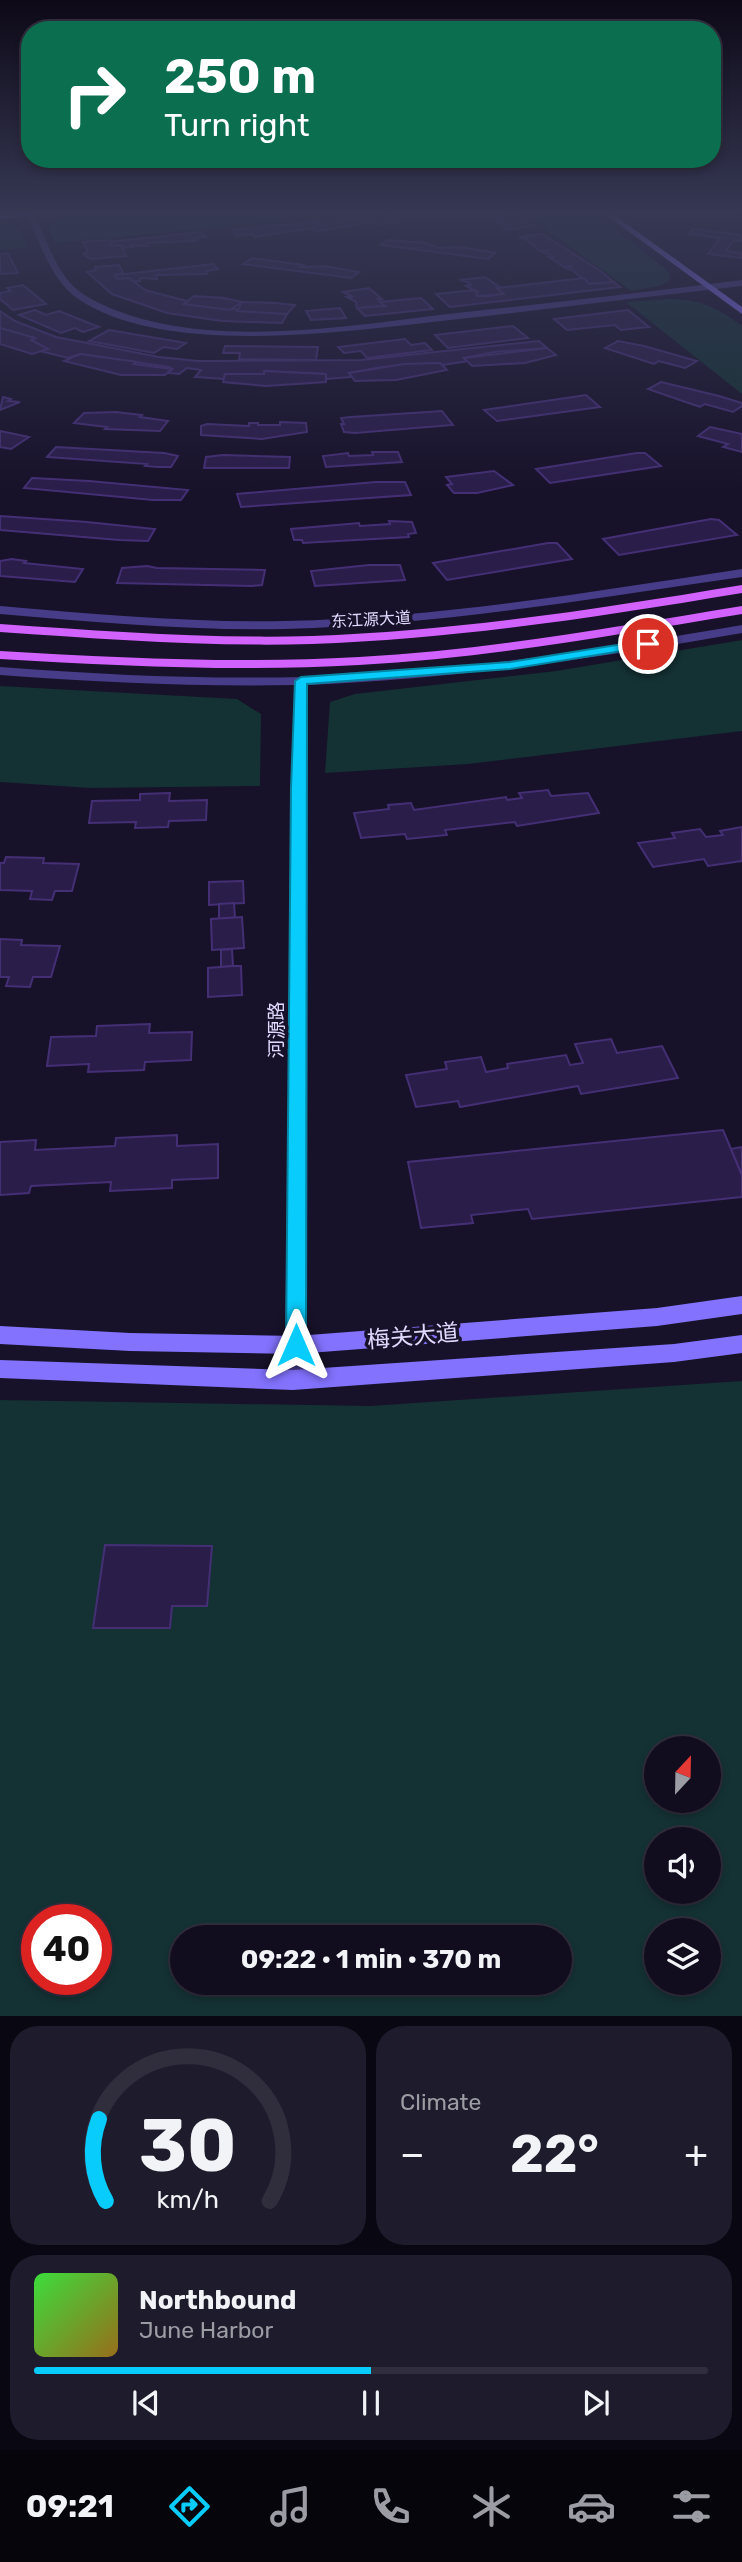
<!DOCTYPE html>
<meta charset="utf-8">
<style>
:root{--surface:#110d1f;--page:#1e1b2c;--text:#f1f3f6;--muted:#9c9ca4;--line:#302d3d;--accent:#08ccfb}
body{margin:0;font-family:Rubik,"Noto Sans SC",sans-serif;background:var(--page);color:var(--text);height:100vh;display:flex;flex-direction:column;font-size:26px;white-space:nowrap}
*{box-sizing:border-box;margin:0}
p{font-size:23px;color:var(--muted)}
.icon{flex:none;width:38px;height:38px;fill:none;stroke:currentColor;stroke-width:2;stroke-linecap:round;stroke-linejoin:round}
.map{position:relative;height:2016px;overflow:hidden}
.panel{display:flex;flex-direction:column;gap:10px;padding:10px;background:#090711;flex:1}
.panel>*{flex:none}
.guide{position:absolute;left:21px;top:21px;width:700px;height:147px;border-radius:28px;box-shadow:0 4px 10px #0003,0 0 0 2px var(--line);background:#0b6e4f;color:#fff;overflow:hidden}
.needle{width:46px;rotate:22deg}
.fabs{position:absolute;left:644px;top:1736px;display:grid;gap:14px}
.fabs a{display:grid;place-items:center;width:77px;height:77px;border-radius:50%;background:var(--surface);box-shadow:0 4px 10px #0003,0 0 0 2px var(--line);font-size:35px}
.speed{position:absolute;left:21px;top:1904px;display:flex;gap:14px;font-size:35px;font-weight:700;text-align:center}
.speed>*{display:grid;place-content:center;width:91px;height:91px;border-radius:50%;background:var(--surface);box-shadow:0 4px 10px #0003,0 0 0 2px var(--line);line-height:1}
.speed .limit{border:10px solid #d22;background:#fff;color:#111}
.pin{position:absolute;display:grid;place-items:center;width:60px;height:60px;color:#fff;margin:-30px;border:4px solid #fff;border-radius:50%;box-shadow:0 2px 7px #0007}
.me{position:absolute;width:77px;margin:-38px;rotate:0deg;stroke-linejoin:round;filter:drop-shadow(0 0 5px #0008)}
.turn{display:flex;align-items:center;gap:24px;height:147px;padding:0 28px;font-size:32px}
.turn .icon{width:91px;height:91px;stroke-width:2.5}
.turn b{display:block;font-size:49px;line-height:60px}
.big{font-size:52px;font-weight:700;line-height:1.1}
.panel .widget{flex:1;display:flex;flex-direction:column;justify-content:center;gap:10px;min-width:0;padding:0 24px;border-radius:28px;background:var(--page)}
.panel .dial{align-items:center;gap:0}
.dial svg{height:182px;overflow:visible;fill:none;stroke:var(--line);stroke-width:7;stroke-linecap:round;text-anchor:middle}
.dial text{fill:var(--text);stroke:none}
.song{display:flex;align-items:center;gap:21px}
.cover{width:84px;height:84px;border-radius:10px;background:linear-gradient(135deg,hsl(120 70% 55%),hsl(40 70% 35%))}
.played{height:7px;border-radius:4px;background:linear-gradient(90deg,var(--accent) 50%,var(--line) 50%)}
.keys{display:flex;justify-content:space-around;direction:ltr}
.heat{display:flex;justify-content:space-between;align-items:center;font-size:38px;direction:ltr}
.panel .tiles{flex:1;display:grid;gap:10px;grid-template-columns:1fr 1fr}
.widget:last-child{grid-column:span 2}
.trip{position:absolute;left:170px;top:1925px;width:402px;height:70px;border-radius:35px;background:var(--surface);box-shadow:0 4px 10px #0003,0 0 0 2px var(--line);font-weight:700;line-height:70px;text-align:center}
.menu{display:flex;height:112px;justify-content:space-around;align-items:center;background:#07050c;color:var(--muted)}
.menu .icon{width:49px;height:49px}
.menu .current{color:var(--accent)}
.menu b{font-size:32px;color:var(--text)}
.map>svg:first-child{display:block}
.green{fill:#143133;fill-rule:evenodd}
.building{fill:#2a1d4a;stroke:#442f75;stroke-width:2}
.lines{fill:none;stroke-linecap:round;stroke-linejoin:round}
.tertiary{fill:#463c87;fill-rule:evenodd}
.secondary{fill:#8272fd;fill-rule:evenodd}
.primary{fill:#d162fd;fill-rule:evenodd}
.route{fill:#08ccfb;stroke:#0585a3;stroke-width:2}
.labels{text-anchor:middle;stroke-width:7;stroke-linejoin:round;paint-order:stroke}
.far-street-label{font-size:16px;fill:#e1d9fe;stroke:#171129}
.street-label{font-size:19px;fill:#e1d9fe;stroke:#171129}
.near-street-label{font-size:23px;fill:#e1d9fe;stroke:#171129}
</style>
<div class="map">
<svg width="742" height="2016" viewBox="0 0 742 2016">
<rect width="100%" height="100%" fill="#171129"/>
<g class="green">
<polygon points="99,212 386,212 55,243 48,225 67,216"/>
<polygon points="522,212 591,212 665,268 670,275 669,281 659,286 631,291"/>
<polygon points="0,222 20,228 27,247 0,250"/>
<path d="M670 299C700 299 718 308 742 326V394L626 302Z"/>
<polygon points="742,640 742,731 468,764 325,773 330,702 355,694 556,671"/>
<polygon points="0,686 237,699 261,714 260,786 91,788 0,782"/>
<path d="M742 1381V2016H0V1400L370 1406ZM656 1748H709V1801H656ZM656 1839H709V1892H656ZM37 1920H96V1979H37ZM656 1930H709V1983H656ZM182 1937H560V1983H182Z"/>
</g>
<g class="building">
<polygon points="413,212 467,212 433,217 419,217"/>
<polygon points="402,213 409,219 397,220 400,223 373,225 370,223 316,231 313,228 255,237 252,234 237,236 232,230"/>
<polygon points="516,214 532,220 526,221 533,226 507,230 497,222 503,222 495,216"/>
<polygon points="693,229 742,235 742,241 734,240 726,251 742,253 742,258 708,254 720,238 689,234"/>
<polygon points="201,232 206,237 194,238 196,241 146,243 148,246 131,245 133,247 122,248 121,245 110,246 108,242"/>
<polygon points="542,234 599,270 614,282 589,284 572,270 564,268 573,266 564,267 549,257 553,257 548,254 541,252 550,250 540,251 526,239 519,237"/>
<polygon points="110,240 110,246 121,245 126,256 91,259 85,256 84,253 88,253 83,242"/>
<polygon points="388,240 425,243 439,248 460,247 495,253 488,259 381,245"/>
<polygon points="8,253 18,273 0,274 0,254"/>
<polygon points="252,258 303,265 300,267 324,266 359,272 351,278 243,264"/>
<polygon points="213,264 218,269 206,271 207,274 156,275 157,279 140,278 140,281 130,282 129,278 117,279 115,275"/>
<polygon points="119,265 123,273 115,275 117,279 129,278 145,290 187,301 184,304 287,314 282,323 222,321 167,313 112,294 87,272 96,270 95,267"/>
<polygon points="485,277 501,288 497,288 504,294 477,296 474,293 478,292 466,286 471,285 467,282 460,280"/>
<polygon points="584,278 589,284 614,282 620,287 450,307 436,294 475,290 477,296 488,296 504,294 497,288"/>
<polygon points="23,285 46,304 13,310 0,299 0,293 11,291 7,288"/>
<polygon points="369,288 382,299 378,299 385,306 357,308 356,302 347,297 353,297 343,292"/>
<polygon points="194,296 224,298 242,302 230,310 184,304"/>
<polygon points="421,298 433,309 365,316 357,308 385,306 380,302"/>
<polygon points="242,302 275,303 295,305 287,314 237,311"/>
<polygon points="340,308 346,318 311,320 306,311"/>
<polygon points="35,310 46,315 59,311 99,327 83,332 75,328 61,333 19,315"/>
<polygon points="628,310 649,327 621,330 615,325 567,330 554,319"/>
<polygon points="0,311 15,321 56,337 159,357 198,361 361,360 539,341 547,348 494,352 464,358 468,361 442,365 382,367 349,373 352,377 326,379 326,374 264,371 264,374 225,374 224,379 195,377 201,370 187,368 179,374 168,373 172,369 169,367 80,354 68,358 40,351 48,349 31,340 35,338 0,328"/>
<polygon points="513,326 528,338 448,348 435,335"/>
<polygon points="0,328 35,338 31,340 48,349 32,354 0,344"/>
<polygon points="109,330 186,343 177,349 164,347 154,353 89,341"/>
<polygon points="405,339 411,345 425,343 432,350 367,358 361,351 344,353 338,347"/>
<polygon points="618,341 644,346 697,361 685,368 659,361 654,364 605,348"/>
<polygon points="225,346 318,347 316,360 239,359 240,353 223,353"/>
<polygon points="547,348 556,355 525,363 472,366 464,358"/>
<polygon points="80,354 137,362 134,364 172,369 165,375 121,375 64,361"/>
<polygon points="440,363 447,370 396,380 355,381 349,373 404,364"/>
<polygon points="264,371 326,374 326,382 266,386 223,382 225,374 264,374"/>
<polygon points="661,382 719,396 742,403 742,406 733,412 705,404 700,407 648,389"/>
<polygon points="586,395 600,407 497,421 484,410"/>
<polygon points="3,397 11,399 8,401 20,402 0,410"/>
<polygon points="442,411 453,425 355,433 344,432 341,424 344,424 341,418 351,417"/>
<polygon points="116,412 142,415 140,417 168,421 160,431 105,429 107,427 74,423 84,413"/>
<polygon points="280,422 306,423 307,432 262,439 201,435 201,426 207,424 249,426 249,423 258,423 258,425 280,425"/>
<polygon points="710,427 742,434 742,452 723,447 728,444 698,436"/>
<polygon points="0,431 29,437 11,449 0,447"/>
<polygon points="56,447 164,453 178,456 171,467 158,467 145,466 147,464 47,457"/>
<polygon points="372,452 398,452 402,462 326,467 323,456 348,453 349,456 373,455"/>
<polygon points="637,453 645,453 661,466 550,483 536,469"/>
<polygon points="223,455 290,457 289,468 204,468 206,457"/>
<polygon points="494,471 513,485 477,493 454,493 447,485 452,484 446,477"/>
<polygon points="32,478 89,481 188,490 181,500 153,500 24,488"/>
<polygon points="376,482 405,482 411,495 241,507 237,494"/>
<polygon points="0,516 87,522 155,529 148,541 119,540 0,530"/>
<polygon points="711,519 719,520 737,535 619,555 603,539"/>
<polygon points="389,521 412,522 416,533 408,534 409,537 303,543 302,540 294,540 291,529 359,523 360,526 390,524"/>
<polygon points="548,543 557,543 572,559 447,580 433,563"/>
<polygon points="12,559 26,561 24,563 83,569 75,582 0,576 0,561"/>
<polygon points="369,565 400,565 405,580 315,586 311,571"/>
<polygon points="147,566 157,568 265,570 262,585 252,586 117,583 122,568"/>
<polygon points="548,790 551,796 588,793 599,813 517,826 515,822 445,830 447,835 407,839 405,834 361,838 354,813 389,809 388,805 411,803 414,810 506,797 507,800 522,798 519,793"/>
<polygon points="170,793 169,801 207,800 206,820 169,821 168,827 135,828 136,822 89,823 92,801 140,800 140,794"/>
<polygon points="742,827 742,861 708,866 704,859 653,867 638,843 675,838 672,833 700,829 706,837 723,835 720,831"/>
<polygon points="6,857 44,858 43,863 79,864 72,891 55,891 52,900 30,899 32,891 0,890 0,863 4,863"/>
<polygon points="243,881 244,903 209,905 209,882"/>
<polygon points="234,903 235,918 219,919 219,904"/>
<polygon points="242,917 244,948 212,950 211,919"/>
<polygon points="0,939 22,940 21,945 60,946 51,977 33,977 30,987 6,986 9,977 0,977"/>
<polygon points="232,949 233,966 221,967 221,950"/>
<polygon points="233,966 241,966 242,995 208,997 208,968"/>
<polygon points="150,1024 149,1033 192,1032 191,1060 145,1062 144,1070 88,1072 89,1064 47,1066 51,1037 96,1036 97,1026"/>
<polygon points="611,1039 617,1053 662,1046 678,1078 581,1094 578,1086 460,1107 458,1101 416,1107 406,1075 447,1069 445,1062 481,1057 486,1072 508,1068 507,1064 566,1055 570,1065 583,1063 575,1044"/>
<polygon points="723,1130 742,1175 742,1197 532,1219 528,1209 471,1215 473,1223 421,1228 408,1162"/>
<polygon points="177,1135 177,1146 218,1144 218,1178 172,1180 172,1188 110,1191 111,1182 31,1186 29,1193 0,1195 0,1142 36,1140 35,1150 115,1146 116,1138"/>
<polygon points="742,1147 742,1175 731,1149"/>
<polygon points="105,1545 212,1546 207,1606 172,1606 170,1628 93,1628"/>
</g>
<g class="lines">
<g class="tertiary">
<path d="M25 212H33C47 239 57 279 86 296 188 355 344 326 457 313 552 303 647 292 742 280V286C651 296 559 308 468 318 363 329 167 361 77 298 49 278 40 240 25 212Z"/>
<path d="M742 569V577C590 599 439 625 285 629 190 631 95 622 0 614V606C95 614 190 623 285 621 439 618 590 592 742 569Z"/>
<path d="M742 625V633C598 658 454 679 308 685L307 1345 304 1380 301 1387 293 1390 285 1387 282 1380 285 1345 294 685C196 687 98 682 0 675V667C118 676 236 681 354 675 484 668 614 647 742 625Z"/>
</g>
<g class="secondary">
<polygon points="34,212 60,212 0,219 0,215"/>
<polygon points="602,212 610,212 742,307 742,314"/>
<polygon points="742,1296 742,1314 657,1326 296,1354 130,1351 0,1344 0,1326 130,1333 296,1336 657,1308"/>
<polygon points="742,1335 742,1353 674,1362 293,1390 0,1378 0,1360 293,1370 674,1344"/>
</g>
<g class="primary">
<path d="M742 585V593C599 617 456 639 312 644 208 647 104 639 0 632V624C104 631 208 639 312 636 456 631 599 609 742 585Z"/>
<path d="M742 606V614C615 635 488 658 359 665 240 672 120 666 0 659V651C120 658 240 664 359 657 488 650 615 627 742 606Z"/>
</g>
</g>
<linearGradient id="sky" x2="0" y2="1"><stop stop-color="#0d0917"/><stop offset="0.43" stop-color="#363854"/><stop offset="1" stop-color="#363854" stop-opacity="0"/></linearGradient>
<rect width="742" height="494" fill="url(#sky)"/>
<polygon class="route" points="648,640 653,641 653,646 510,669 307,684 306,1345 303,1351 296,1354 289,1351 286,1345 291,788 295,681 301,677 510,662"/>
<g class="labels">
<g class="far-street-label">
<text transform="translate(371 619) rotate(-3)" y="6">东江源大道</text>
</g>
<g class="street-label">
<text transform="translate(276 1030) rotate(-90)" y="7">河源路</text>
</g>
<g class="near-street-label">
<text transform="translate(413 1336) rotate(-5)" y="8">梅关大道</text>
</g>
</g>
</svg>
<div class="fabs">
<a><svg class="needle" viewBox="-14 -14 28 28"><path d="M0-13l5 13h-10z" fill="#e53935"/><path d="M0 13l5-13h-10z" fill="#9c9ca4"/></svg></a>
<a><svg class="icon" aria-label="sound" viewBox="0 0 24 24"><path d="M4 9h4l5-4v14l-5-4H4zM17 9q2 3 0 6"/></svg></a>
<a><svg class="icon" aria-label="layers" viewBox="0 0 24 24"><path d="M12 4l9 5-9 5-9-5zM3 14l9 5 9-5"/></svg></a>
</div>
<div class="speed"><div class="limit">40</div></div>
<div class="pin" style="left:648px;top:644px;background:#d93025"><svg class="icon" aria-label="arrive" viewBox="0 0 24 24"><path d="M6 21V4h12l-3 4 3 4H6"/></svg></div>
<svg class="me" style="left:296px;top:1345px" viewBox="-20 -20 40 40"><path d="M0-17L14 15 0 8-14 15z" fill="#08ccfb" stroke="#fff" stroke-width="4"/></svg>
<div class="trip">09:22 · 1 min · 370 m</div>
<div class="guide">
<div class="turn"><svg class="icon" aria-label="right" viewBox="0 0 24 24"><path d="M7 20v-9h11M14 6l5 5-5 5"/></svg><div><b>250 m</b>Turn right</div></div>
</div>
</div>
<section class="panel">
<div class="tiles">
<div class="widget dial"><svg viewBox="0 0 100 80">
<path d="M14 69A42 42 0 1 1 86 69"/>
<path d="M14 69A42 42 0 0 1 11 33" stroke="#08ccfb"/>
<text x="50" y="56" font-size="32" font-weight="700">30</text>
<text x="50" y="72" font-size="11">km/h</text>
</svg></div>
<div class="widget"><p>Climate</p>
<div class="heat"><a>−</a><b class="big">22°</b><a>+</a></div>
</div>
<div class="widget">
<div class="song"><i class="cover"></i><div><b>Northbound</b><p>June Harbor</p></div></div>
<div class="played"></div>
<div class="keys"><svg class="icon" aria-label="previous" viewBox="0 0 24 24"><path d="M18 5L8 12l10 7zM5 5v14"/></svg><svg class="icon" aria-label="pause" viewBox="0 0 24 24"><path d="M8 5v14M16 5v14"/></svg><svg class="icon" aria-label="next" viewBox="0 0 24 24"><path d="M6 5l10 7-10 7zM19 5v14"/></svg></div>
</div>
</div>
</section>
<nav class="menu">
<b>09:21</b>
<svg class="icon current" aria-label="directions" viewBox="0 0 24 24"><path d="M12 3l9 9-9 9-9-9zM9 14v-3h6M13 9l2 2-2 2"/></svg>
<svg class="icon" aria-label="music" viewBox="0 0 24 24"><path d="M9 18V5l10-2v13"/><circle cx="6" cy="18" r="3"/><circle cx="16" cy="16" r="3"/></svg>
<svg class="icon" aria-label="phone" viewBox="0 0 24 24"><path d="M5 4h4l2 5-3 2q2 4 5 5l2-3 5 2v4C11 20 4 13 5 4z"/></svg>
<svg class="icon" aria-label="climate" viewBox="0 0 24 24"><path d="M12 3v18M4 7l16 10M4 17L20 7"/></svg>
<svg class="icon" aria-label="car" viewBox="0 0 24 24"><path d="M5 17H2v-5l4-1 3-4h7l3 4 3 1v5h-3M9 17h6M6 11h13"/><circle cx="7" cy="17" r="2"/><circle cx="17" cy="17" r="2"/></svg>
<svg class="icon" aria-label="filters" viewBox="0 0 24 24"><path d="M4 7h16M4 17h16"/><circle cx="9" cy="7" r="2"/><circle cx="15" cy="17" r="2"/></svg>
</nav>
